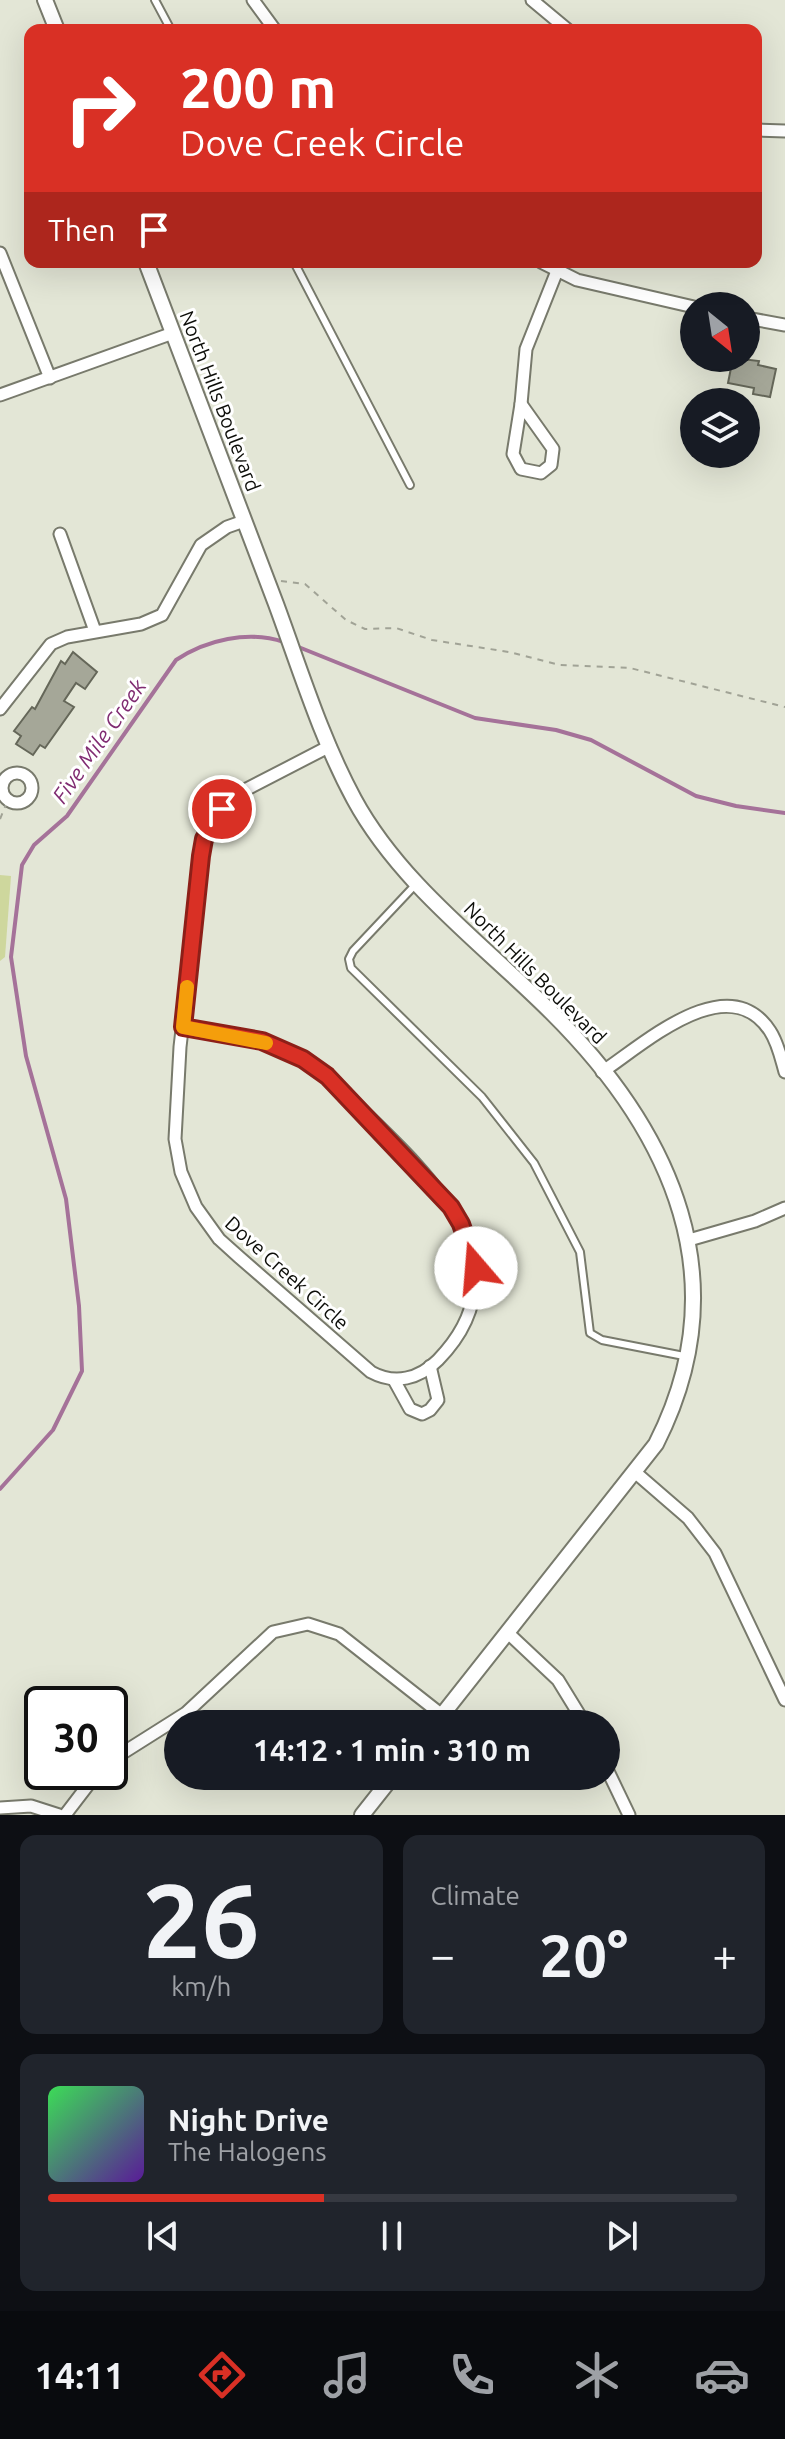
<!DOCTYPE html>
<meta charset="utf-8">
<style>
:root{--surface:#171b24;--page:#20242c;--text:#f1f3f6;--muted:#9ea1a6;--line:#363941;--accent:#d93025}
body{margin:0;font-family:Ubuntu,sans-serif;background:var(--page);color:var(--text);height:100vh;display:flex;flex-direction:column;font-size:30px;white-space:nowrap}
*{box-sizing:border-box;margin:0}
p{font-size:26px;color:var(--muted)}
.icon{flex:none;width:44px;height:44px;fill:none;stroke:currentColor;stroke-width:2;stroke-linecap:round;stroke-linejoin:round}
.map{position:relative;height:1815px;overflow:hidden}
.sheet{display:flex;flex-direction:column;gap:20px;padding:20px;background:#0d0f14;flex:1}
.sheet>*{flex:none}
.top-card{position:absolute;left:24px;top:24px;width:738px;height:244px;border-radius:16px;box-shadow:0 8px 32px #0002;background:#d93025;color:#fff;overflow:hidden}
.needle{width:52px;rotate:150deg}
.controls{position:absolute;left:680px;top:292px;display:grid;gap:16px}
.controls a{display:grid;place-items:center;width:80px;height:80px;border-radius:50%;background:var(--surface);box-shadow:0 8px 32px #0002;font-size:40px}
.speed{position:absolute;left:24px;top:1686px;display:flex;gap:16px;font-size:40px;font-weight:700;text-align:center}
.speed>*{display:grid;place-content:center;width:104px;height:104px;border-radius:50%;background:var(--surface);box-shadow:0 8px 32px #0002;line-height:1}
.speed .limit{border:4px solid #111;border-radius:12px;background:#fff;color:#111}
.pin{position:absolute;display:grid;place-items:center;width:68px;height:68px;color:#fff;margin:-34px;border:4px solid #fff;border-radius:50%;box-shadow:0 2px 8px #0007}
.me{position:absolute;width:88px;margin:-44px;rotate:342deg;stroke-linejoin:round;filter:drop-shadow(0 0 6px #0008)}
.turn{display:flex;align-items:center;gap:28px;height:168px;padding:0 24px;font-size:36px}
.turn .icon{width:104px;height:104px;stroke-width:2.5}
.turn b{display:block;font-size:56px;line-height:68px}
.then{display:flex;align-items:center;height:76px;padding:0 24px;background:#0003;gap:16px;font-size:30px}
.big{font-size:60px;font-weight:700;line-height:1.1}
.sheet .card{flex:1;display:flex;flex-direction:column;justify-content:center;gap:12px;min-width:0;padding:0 28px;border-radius:16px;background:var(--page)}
.sheet .dial{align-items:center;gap:0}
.dial b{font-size:104px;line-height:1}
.song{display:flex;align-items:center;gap:24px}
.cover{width:96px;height:96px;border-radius:12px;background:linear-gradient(135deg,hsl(130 70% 55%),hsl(270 70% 35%))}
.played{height:8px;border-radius:4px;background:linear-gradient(90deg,var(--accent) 40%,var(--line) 40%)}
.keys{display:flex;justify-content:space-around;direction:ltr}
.heat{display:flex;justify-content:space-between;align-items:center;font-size:44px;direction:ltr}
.sheet .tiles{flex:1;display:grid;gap:20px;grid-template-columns:1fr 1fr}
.card:last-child{grid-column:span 2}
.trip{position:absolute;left:164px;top:1710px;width:456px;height:80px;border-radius:40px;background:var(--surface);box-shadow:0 8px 32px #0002;font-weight:700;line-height:80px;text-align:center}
.tabs{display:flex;height:128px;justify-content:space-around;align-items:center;background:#090b0e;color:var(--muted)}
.tabs .icon{width:56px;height:56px}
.tabs .current{color:var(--accent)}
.tabs b{font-size:36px;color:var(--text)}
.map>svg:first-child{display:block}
.green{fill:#ced79d}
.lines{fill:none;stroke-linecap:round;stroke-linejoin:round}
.stream{stroke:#a57299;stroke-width:4}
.building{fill:#a5a798;stroke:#656759;stroke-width:2}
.service-casing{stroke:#787a6c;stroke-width:10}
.minor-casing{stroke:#787a6c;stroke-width:15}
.tertiary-casing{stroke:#787a6c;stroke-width:18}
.path{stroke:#a1a396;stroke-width:2;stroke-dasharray:6 6;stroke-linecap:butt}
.service{stroke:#fff;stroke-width:6}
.minor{stroke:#fff;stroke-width:11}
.tertiary{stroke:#fff;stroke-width:14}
.route-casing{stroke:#8d1f18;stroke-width:20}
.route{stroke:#d93025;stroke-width:14}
.slow{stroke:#f59e0b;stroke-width:14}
.labels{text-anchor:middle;stroke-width:6;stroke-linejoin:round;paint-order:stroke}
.street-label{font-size:20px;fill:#0c0d08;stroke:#fff}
.water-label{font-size:22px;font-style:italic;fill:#802c72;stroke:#fff}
</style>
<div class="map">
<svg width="785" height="1815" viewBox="0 0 785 1815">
<rect width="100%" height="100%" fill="#e3e6d6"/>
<polygon class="green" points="0,875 11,876 5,957 0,961"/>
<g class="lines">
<g class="stream">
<polyline points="296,646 475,718 556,730 591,740 696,796 736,806 785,813"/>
<path d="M0 1489 53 1430 82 1371 79 1306 66 1199 26 1056 11 957 22 865 34 845 67 816 176 660C206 640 248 630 284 642"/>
</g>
</g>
<g class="building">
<polygon points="733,358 759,361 758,365 776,369 770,397 753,394 754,388 728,383"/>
<polygon points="73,652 97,672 85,689 76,683 64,701 74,707 45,748 40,745 33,755 16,744 21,736 14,731 32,707 35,709 61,661 65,664"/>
</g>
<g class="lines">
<g class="service-casing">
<g id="service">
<polyline points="155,0 171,30"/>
<polyline points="294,262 410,485"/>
<polyline points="417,883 353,951 349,959 351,968 482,1097 534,1163 580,1252 590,1333 602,1340 684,1356"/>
</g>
</g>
<g class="minor-casing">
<g id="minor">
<polyline points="253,0 275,30"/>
<polyline points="532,0 568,30"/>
<polyline points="756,130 785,131"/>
<polyline points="0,253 50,378"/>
<polyline points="541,262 577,280 694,307"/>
<polyline points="746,318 785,325"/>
<polyline points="0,395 173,333"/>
<polygon points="521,404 553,449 551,465 541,473 521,469 513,454"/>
<polyline points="521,404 526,349 557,271"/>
<polyline points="60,534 95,631"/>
<polyline points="0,709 51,644 67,637 141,624 162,615 201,545 227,527 244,521"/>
<circle cx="17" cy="788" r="15"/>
<path d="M183 1027C239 1037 280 1041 327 1076 399 1150 542 1253 438 1360 419 1379 395 1385 371 1372L239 1257 219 1239 196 1207 181 1172 175 1139 180 1047 204 839 222 809 243 791 330 746"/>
<path d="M602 1072C644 1044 728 967 770 1031 778 1043 781 1058 785 1072"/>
<polyline points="689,1240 755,1221 785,1208"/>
<polyline points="394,1380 410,1409 422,1414 430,1410 438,1400 430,1366"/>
<polyline points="636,1473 688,1518 715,1553 785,1700"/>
<polyline points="508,1633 558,1680 585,1724"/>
<polyline points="110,1761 186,1713 273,1632 308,1624 339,1634 442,1715"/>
<polyline points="606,1767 629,1815"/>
<polyline points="0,1808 31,1806 59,1815"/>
<polyline points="65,1815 98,1772"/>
</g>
</g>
<g class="tertiary-casing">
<g id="tertiary">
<polyline points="45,0 57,30"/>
<path d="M146 262C189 376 232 490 276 604 300 669 321 738 354 799 400 884 484 945 551 1012 673 1133 739 1281 656 1444L435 1724"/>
<polyline points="362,1815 393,1776"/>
</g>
</g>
<g class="path">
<polyline points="281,581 305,584 346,620 365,629 396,628 432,640 509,652 560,665 630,668 785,707"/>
<polyline points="0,797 4,796"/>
<polyline points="0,819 8,800"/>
</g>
<use href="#service" class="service"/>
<use href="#minor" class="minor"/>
<use href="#tertiary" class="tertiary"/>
</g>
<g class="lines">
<g class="route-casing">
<polyline id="route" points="222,809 204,839 201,856 183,1027 262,1041 303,1059 327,1076 451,1207 461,1224 476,1268"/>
</g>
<use href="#route" class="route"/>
<polyline class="slow" points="187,987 183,1027 266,1043"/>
</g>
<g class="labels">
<g class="street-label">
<text transform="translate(220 401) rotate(69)" y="7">North Hills Boulevard</text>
<text transform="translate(535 973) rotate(45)" y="7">North Hills Boulevard</text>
<text transform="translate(287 1273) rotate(42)" y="7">Dove Creek Circle</text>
</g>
<g class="water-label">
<text transform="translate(99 741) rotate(-55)" y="8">Five Mile Creek</text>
</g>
</g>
</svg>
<div class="controls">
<a><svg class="needle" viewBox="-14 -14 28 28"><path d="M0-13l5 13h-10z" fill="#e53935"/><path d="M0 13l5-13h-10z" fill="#9ea1a6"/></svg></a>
<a><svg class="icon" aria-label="layers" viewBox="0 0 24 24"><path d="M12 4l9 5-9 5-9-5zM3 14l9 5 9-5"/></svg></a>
</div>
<div class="speed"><div class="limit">30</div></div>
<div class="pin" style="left:222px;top:809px;background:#d93025"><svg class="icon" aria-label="arrive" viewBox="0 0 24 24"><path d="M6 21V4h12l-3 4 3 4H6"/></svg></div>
<svg class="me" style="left:476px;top:1268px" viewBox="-20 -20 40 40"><circle r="19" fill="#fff"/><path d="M0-13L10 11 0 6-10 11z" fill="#d93025"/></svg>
<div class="trip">14:12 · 1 min · 310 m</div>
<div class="top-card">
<div class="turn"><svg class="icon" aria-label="right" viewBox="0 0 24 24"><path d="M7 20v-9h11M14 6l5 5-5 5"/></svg><div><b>200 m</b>Dove Creek Circle</div></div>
<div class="then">Then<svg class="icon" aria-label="arrive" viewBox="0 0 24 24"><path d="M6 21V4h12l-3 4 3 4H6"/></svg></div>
</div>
</div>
<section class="sheet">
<div class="tiles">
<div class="card dial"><b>26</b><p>km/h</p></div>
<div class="card"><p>Climate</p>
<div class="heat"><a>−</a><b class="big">20°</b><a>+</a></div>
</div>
<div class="card">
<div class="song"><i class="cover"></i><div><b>Night Drive</b><p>The Halogens</p></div></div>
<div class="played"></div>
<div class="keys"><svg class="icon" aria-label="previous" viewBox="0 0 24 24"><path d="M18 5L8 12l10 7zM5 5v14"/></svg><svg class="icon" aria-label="pause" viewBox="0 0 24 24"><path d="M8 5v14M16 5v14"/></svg><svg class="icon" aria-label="next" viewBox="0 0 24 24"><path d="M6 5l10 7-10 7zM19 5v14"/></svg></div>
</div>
</div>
</section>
<nav class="tabs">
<b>14:11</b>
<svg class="icon current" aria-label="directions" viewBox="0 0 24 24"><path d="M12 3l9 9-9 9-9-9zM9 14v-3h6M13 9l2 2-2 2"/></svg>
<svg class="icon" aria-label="music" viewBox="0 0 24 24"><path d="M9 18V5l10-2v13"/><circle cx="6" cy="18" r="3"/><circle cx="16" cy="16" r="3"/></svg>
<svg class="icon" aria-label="phone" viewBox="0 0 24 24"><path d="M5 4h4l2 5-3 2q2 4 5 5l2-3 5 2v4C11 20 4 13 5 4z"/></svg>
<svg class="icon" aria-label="climate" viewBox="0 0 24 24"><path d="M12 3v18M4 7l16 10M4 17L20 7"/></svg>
<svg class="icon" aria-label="car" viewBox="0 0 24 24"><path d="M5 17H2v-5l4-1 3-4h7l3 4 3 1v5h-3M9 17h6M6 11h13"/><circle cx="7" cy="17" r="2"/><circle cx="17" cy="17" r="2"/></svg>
</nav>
